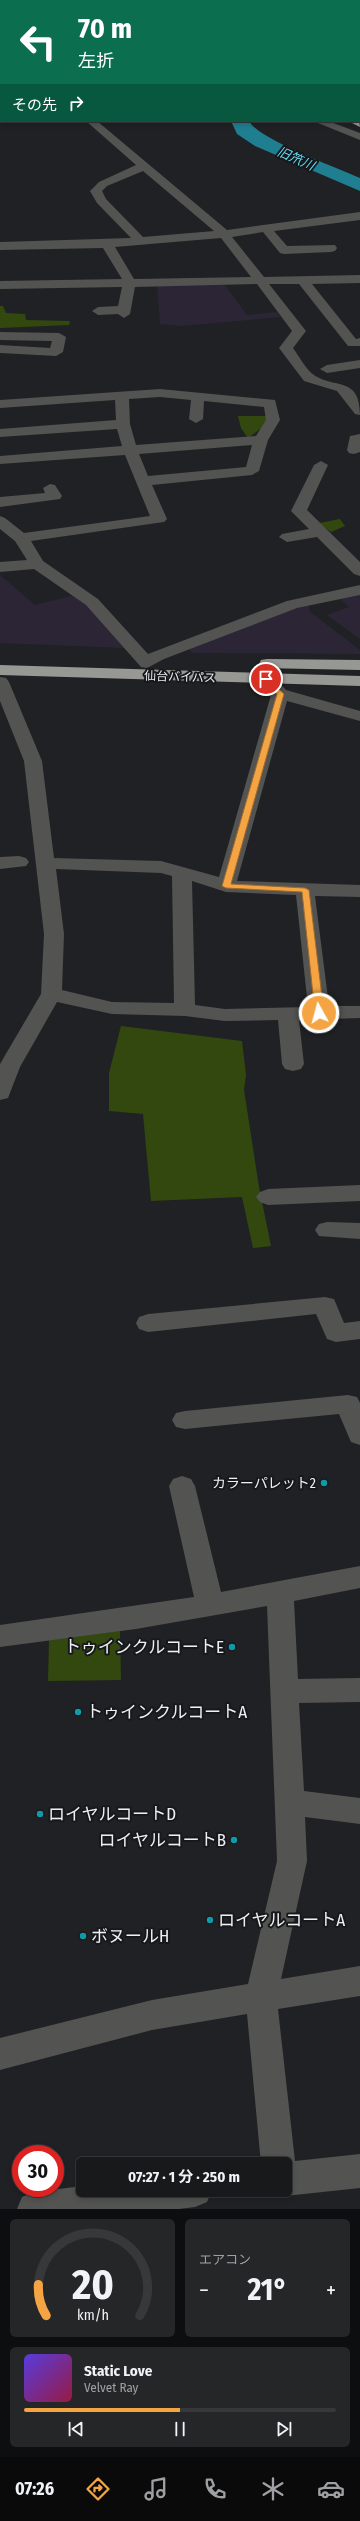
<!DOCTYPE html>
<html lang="ja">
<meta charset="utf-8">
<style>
:root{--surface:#18191b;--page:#252628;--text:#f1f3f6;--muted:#9fa0a3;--line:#36383a;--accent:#f4a443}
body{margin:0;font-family:"Fira Sans Condensed","Noto Sans JP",sans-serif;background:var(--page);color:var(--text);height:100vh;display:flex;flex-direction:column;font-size:15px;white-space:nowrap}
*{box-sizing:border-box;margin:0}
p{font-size:13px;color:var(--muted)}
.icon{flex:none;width:22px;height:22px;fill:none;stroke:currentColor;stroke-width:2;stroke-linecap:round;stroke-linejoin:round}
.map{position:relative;height:2209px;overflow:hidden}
.drawer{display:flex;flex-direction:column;gap:10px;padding:10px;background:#0d0e0f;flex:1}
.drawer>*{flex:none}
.hud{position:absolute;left:0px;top:0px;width:360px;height:122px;box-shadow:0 2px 6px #0003,0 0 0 1px var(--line);background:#0b6e4f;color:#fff;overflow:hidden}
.speed{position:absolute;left:12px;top:2145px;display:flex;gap:8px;font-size:20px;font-weight:700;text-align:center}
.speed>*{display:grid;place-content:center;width:52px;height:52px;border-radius:50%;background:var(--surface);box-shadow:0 2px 6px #0003,0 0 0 1px var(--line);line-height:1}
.speed .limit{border:6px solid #d22;background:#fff;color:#111}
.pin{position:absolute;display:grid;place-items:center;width:34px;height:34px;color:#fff;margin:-17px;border:2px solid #fff;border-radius:50%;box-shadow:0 1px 4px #0007}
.me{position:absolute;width:44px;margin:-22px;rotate:353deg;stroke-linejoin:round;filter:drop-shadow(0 0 3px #0008)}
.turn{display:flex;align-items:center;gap:14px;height:84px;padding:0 12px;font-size:18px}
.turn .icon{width:52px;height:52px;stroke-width:2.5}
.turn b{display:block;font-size:28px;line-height:34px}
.then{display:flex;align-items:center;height:38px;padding:0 12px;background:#0003;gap:8px;font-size:15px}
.big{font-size:30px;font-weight:700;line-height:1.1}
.drawer .tile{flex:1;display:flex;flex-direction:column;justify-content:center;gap:6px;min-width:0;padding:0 14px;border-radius:6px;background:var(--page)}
.drawer .dial{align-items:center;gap:0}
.dial svg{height:104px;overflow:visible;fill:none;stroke:var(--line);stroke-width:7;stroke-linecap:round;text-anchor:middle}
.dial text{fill:var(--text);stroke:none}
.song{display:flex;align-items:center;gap:12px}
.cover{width:48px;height:48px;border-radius:6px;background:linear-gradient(135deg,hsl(250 70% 55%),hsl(340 70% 35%))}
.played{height:4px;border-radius:2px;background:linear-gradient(90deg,var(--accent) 50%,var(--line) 50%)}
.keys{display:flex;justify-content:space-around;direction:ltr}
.heat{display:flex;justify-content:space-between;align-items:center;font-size:22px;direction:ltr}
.drawer .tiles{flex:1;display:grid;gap:10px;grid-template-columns:1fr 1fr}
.tile:last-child{grid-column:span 2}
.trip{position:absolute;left:76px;top:2157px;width:216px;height:40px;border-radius:6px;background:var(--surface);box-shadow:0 2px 6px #0003,0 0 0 1px var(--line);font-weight:700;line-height:40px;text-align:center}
.menu{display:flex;height:64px;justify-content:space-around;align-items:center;background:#0a0a0b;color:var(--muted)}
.menu .icon{width:28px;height:28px}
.menu .selected{color:var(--accent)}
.menu b{font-size:18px;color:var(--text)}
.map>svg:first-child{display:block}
.commercial{fill:#2c2535}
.green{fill:#33480f}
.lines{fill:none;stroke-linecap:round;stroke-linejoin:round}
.river{fill:#1f7e8f;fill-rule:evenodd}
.minor{fill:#535351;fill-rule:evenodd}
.highway{fill:#979793;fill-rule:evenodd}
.route{fill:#f4a443;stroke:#9f6b2c}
.culture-dot{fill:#0f9aa8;stroke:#17181b;stroke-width:1.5}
.labels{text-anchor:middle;stroke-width:4;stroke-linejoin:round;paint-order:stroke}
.far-street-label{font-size:12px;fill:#eeeff1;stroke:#17181b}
.far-water-label{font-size:13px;font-style:italic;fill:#67def6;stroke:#17181b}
.poi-label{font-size:14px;fill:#eeeff1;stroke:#17181b;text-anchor:end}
.near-poi-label{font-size:17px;fill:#eeeff1;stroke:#17181b;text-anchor:start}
</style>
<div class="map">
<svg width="360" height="2209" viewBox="0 0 360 2209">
<rect width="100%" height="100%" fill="#202124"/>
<g class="commercial">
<polygon points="157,285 225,285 247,315 277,312 281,317 182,326 160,324"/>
<polygon points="0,575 35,605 75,595 89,607 125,648 0,643"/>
<polygon points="360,595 360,639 327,615 349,607 340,599"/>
<polygon points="299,606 309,606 309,611 360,650 360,654 192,653 187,647"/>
</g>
<g class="green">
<polygon points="0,306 3,306 6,313 25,314 26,320 70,321 69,325 0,328"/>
<polygon points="238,416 267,416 267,424 248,438 241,428"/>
<polygon points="340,519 345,526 331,532 319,523"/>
<polygon points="121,1026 242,1041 246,1075 244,1090 259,1187 271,1246 253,1248 242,1197 151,1201 143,1114 109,1111 109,1073"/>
<polygon points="120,1631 121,1680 48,1681 49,1640"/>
</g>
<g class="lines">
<g class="river">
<rect x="359" y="55" width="1" height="10"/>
<path d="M231 121H249C258 139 338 168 360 178V191L255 146 237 134Z"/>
</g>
<g class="minor">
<polygon points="30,0 49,0 50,1 31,1"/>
<rect x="0" y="44" width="1" height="7"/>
<rect x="0" y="92" width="1" height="6"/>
<path d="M86 121H97L227 230 360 212V220L274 231 287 246 335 245 337 248 335 251 331 252 284 254 280 253 263 232 232 237 264 277 360 275V283L312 284 356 339 360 338V346H348L299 284H269L306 331 293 348C299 356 306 370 314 375 335 389 360 376 360 415L355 414 337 391 304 381 279 348 292 331 257 284 135 287 130 314 124 318 118 314 98 315 92 311 98 307 118 306 122 287 0 289V281L122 279 103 248 0 250V242L131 238 97 203 90 191 99 182 136 165ZM143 171 214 231 143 237 106 199 102 191 107 186ZM221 238 251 277 134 279 115 247Z"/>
<polygon points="313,121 328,121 360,133 360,140"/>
<polygon points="0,332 59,333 66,337 63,352 56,356 0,353 0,345 50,348 52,341 0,340"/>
<polygon points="360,360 360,368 327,373 320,369 327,365"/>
<path d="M160 389 275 400 280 420 268 440 259 471 252 475 152 485 167 519 164 522 31 541 43 561 98 599 148 654 287 601 360 585V595L297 608 164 659 147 668 141 667 86 605 34 569 0 572V562L27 560 15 541 0 529V516L5 518 24 533 150 516 125 455 0 464V456L122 446 117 429 0 437V429L116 420 115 400 0 408V400ZM160 397 191 400 189 419 196 423 203 419 204 401 264 407 266 420 256 436 136 445 130 424 129 399ZM252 445 246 467 148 476 139 454Z"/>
<polygon points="360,434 360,452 354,454 349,453 347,450 350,436"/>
<polygon points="321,461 328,465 307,510 360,562 360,576 354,574 317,537 287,542 279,537 282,534 309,529 291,511 314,465"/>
<polygon points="50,484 55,485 62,496 60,499 0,507 0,497 45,493 43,488"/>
<path d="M266 674 272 675 286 690 360 711V721L287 701 237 881 360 885V897L315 896 329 1006H360V1018L299 1020 304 1064 301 1069 293 1071 285 1069 282 1064 278 1020 225 1021 185 1016 112 1014 57 1002 20 1067 8 1098 0 1100V1064L41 994 44 934 24 761 0 701V677L6 678 9 682 42 761 54 858 161 861 219 877 271 695 257 679 260 675ZM56 869 161 873 172 876 174 1003 112 1002 62 990 64 934ZM192 881 226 892 296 895 308 1007 225 1009 195 1005Z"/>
<polygon points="19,856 26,858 29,862 26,866 0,869 0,857"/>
<polygon points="360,1185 360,1201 268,1205 260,1202 256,1197 260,1192 268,1189"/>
<polygon points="327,1222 360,1223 360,1239 319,1236 315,1230 319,1224"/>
<polygon points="325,1297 334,1299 344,1323 360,1321 360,1339 336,1342 327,1339 316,1314 148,1332 139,1329 136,1323 139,1317 148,1314"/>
<polygon points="348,1395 357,1397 360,1403 360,1445 351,1442 339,1414 185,1429 176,1427 172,1420 176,1413 185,1411"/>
<polygon points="182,1476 191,1479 195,1486 221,1592 360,1566 360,1588 294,1601 298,1679 360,1678 360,1702 299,1703 304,1791 360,1798 360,1824 305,1817 307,1861 281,1979 360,1966 360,1996 278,2009 295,2161 360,2154 360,2188 285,2196 273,2191 285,2190 285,2164 261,2164 247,2014 152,2030 0,2070 0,2038 152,2000 248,1984 277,1861 267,1606 136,1629 0,1647 0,1625 194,1597 169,1486 173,1479"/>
<polygon points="83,2186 83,2190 212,2190 207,2202 195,2207 179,2209 17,2209 22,2197 34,2192"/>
</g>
<g class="highway">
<polygon points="82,0 98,0 99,1 83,1"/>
<polygon points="153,0 163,0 164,1 154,1"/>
<polygon points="359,120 360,127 348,121 359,121"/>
<polygon points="267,659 360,660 360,670 261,668 259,664 261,660"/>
<polygon points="0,665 360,676 360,686 0,675"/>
</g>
</g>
<polygon class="route" points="266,677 284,694 231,884 305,888 309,890 324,1013 319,1016 315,1013 302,892 226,888 222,886 277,694 262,679"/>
<g class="culture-dot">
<circle cx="324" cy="1483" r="4"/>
<circle cx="232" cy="1647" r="4"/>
<circle cx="78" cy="1712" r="4"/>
<circle cx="40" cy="1814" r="4"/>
<circle cx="234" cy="1840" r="4"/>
<circle cx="210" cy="1920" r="4"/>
<circle cx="83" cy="1936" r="4"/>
</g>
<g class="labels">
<g class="far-street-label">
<text transform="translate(180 677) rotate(2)" y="4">仙台バイパス</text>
</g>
<g class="far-water-label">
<text transform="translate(296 158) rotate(24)" y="5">旧笊川</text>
</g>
<g class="poi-label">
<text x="316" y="1488">カラーパレット2</text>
</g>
<g class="near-poi-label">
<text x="224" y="1653" text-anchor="end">トゥインクルコートE</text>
<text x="86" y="1718">トゥインクルコートA</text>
<text x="48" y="1820">ロイヤルコートD</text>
<text x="226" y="1846" text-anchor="end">ロイヤルコートB</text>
<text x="218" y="1926">ロイヤルコートA</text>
<text x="91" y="1942">ボヌールH</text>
</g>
</g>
</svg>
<div class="speed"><div class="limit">30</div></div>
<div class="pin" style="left:266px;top:679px;background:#d93025"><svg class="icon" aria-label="arrive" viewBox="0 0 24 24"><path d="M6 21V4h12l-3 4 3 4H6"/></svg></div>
<svg class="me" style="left:319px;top:1013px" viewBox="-20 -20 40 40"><circle r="17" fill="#f4a443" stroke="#fff" stroke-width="3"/><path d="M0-11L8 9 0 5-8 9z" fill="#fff"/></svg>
<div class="trip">07:27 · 1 分 · 250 m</div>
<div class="hud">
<div class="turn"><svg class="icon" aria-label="left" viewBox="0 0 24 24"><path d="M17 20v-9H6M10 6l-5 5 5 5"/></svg><div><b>70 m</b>左折</div></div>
<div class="then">その先<svg class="icon" aria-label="right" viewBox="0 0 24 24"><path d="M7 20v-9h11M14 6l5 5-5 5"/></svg></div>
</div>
</div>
<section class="drawer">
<div class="tiles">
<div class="tile dial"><svg viewBox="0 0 100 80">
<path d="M14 69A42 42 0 1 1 86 69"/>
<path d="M14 69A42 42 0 0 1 8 45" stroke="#f4a443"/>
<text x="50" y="56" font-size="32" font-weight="700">20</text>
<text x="50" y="72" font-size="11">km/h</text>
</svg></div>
<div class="tile"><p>エアコン</p>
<div class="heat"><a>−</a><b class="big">21°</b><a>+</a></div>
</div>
<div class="tile">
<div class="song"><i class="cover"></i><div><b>Static Love</b><p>Velvet Ray</p></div></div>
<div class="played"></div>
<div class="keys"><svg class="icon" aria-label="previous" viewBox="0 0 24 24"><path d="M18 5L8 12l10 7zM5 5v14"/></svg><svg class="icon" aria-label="pause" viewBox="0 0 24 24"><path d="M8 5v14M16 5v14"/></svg><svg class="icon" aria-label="next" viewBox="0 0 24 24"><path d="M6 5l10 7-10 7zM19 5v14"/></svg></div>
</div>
</div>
</section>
<nav class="menu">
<b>07:26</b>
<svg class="icon selected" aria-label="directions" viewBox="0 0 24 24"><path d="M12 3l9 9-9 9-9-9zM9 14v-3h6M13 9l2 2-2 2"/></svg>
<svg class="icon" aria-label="music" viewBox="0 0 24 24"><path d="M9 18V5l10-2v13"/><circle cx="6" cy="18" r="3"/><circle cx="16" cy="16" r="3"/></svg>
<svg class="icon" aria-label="phone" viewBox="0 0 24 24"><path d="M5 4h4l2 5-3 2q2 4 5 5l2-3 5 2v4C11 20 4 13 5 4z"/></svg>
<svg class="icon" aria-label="climate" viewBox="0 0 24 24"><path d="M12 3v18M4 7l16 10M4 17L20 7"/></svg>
<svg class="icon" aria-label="car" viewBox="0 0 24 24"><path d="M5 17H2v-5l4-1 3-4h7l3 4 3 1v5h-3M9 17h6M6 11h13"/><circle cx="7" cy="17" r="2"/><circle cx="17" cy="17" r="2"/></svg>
</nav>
